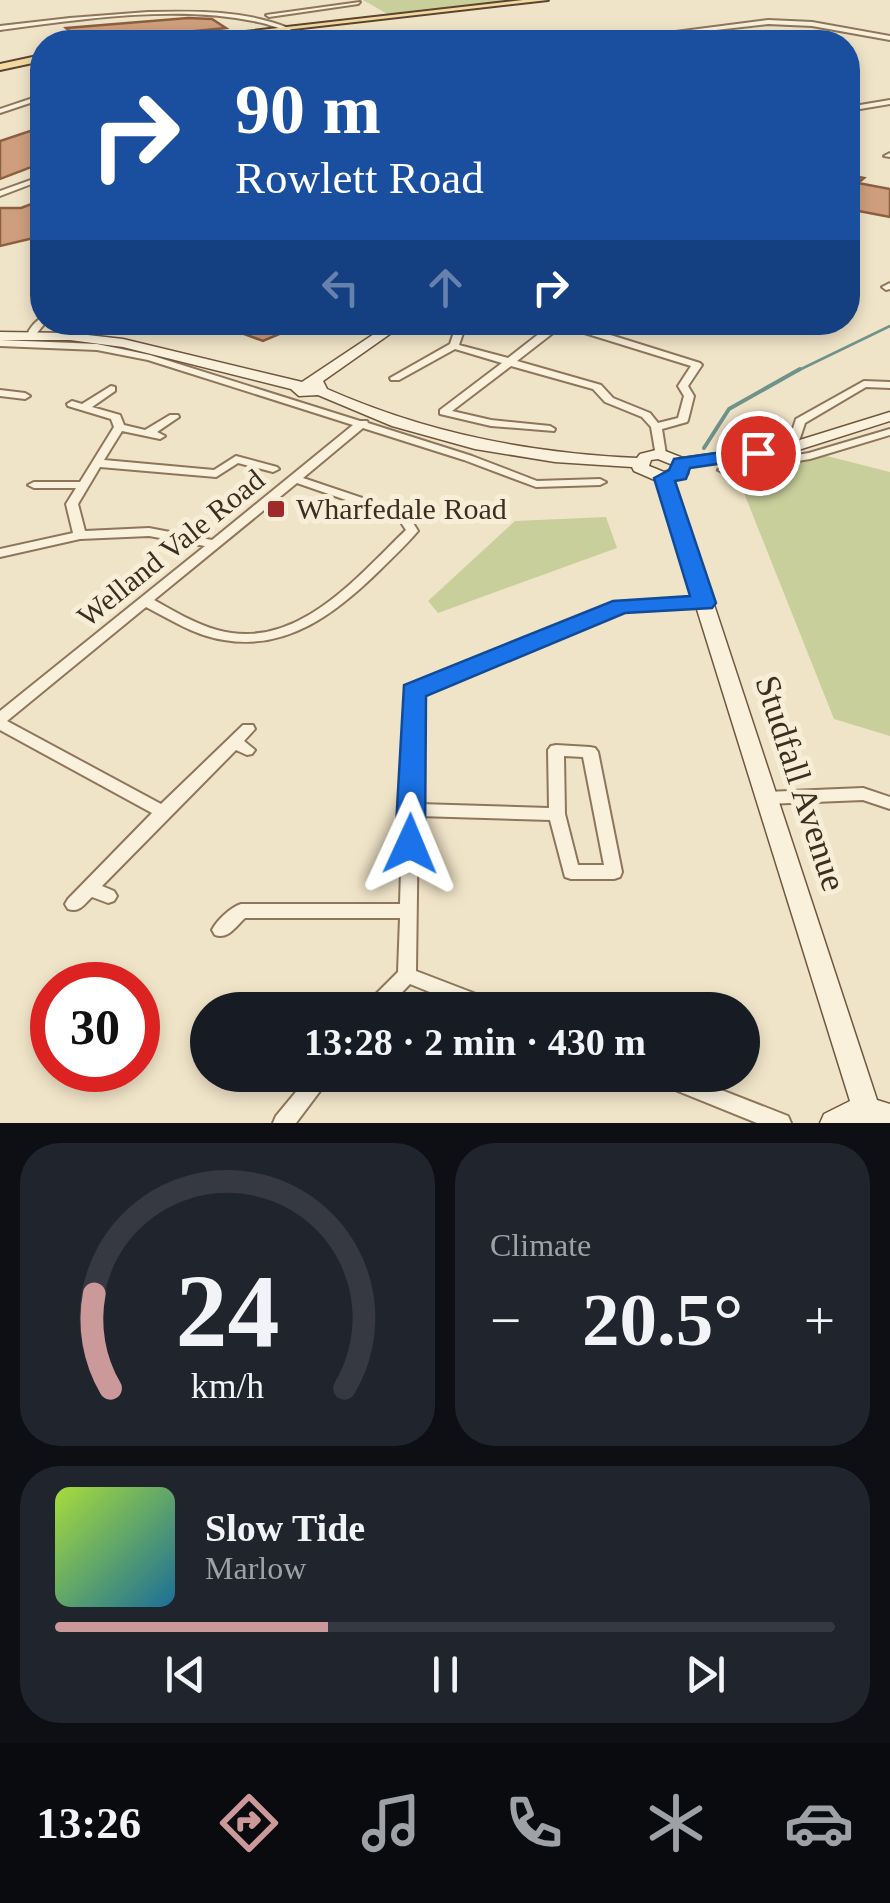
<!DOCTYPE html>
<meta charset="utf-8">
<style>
:root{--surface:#171b24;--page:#20242c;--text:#f1f3f6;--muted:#9ea1a6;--line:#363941;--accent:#cc999b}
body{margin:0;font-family:"Times New Roman",serif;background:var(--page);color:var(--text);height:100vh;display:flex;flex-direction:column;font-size:38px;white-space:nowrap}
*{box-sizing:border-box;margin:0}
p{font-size:32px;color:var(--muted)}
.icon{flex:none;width:55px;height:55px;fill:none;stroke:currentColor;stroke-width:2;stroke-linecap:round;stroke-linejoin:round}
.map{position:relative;height:1123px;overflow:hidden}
.drawer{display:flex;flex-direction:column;gap:20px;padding:20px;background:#0d0f14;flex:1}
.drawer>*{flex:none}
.guide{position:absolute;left:30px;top:30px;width:830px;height:305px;border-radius:40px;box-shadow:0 5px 15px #0003;background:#1a4fa0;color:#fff;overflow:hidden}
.speed{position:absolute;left:30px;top:962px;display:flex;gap:20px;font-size:50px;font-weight:700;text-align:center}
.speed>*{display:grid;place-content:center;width:130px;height:130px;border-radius:50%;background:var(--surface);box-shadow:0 5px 15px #0003;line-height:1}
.speed .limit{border:15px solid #d22;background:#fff;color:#111}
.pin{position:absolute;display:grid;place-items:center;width:85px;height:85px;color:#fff;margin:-42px;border:5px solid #fff;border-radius:50%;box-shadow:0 2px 10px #0007}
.me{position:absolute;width:110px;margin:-55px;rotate:1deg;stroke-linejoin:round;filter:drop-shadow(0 0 8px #0008)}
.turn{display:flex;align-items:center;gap:35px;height:210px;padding:0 40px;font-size:45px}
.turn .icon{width:130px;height:130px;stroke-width:2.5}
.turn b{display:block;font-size:70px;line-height:85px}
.lanes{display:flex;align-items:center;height:95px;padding:0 40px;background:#0003;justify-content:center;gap:50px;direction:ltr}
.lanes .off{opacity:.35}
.big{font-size:75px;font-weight:600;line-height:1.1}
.drawer .widget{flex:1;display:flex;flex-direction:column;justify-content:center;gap:15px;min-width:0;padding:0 35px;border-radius:40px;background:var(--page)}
.drawer .dial{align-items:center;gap:0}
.dial svg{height:260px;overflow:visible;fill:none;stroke:var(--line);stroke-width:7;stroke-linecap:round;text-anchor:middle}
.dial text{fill:var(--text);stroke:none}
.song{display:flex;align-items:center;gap:30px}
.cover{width:120px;height:120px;border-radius:15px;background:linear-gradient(135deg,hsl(80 70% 55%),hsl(200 70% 35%))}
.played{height:10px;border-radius:5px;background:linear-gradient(90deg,var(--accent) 35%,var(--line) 35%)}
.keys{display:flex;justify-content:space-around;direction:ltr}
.heat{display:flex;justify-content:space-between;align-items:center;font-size:55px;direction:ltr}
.drawer .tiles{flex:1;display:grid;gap:20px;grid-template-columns:1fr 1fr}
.widget:last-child{grid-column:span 2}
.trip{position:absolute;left:190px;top:992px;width:570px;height:100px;border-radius:50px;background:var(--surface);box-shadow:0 5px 15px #0003;font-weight:600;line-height:100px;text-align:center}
.tabs{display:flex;height:160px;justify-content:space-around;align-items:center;background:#090b0e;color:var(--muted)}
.tabs .icon{width:70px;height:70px}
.tabs .on{color:var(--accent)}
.tabs b{font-size:45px;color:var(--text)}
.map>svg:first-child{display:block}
.green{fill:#c9cf9b}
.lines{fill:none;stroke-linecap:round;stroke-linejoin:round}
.stream-far1{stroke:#6f938a;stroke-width:2.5}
.stream{stroke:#6f938a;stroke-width:4}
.building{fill:#cf9f7d;stroke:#8d5f41;stroke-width:2.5}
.street-casing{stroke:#8d765c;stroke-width:4}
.secondary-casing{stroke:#6f573f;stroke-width:3}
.primary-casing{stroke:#5b4430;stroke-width:4}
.street{fill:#faf1dc;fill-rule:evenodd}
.secondary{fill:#faf1dc;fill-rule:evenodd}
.primary{fill:#f3d9a0;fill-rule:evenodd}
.route{fill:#1a73e8;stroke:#114b97;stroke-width:2.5}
.poi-dot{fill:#9e2a2b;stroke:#f7eed8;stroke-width:4}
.labels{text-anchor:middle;stroke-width:10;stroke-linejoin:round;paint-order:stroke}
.poi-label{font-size:30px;fill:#3d2e20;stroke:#f7eed8;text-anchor:start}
.street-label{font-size:30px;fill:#3d2e20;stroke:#f7eed8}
.near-street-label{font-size:35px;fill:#3d2e20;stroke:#f7eed8}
</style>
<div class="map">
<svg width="890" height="1123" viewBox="0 0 890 1123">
<rect width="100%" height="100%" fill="#f0e4c8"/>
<g class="green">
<polygon points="363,0 524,0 391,16"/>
<polygon points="827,456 890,472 890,736 834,719 736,473"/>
<polygon points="606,517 617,548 438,613 428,601 515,521"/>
</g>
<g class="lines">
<polyline class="stream-far1" points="795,372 890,326"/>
<polyline class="stream" points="704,448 729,409 800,369"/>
</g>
<g class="building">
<polygon points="188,18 212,19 226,28 82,42 66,28"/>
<polygon points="33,130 42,133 42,163 0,179 0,141"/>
<polygon points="848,175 864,178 858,183 890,189 890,217 848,209"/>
<polygon points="42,200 42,236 0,246 0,208 21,208"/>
<polygon points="212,322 295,322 291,325 298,326 263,341"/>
</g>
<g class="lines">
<g class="street-casing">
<g id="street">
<polygon points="360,2 358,4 269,17 266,15"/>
<path d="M148 12C196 11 246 10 291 29L288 31C278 28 268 24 258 22 179 4 80 19 0 30V26L70 18Z"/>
<polygon points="768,20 812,22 890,36 890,40 812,26 768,24 610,42 598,42"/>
<polygon points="42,95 42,99 0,113 0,109"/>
<polygon points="890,100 890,104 848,111 848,107"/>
<polygon points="890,153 890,157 884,156"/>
<polygon points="42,176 42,180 0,196 0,191"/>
<polygon points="890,283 890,289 886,290 882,287"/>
<path d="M42 318V322L45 323 33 338H27C26 332 36 320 42 318Z"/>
<path d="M460 322 473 324 464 330 459 345 508 358 554 322H569L700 363 702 365 688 386 694 396 688 420 687 422 662 429 666 454 664 456H656L651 427 642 417 605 402 593 389 511 366 452 411 491 420 550 426 555 429 554 431 491 426 440 414V410L502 363 455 349 399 380H391L390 378 450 344 455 329 461 324ZM562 326 691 366 678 386 684 396 678 418 658 423 650 413 613 398 601 385 517 361Z"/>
<path d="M0 340 97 344 150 355 360 421H367L368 423 472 456 537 481 600 479 606 482 600 485 536 487 464 460 363 428 303 478 407 513 418 531C406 545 393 557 380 570 337 612 288 651 224 640 196 636 171 620 146 607L7 721 161 804 243 725H253L255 729 244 741 255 750 252 754 247 755 236 750 102 886 114 891 117 896 114 901 108 903 92 897C84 904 80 913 68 909L65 904 68 899 152 813 0 730V711L205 546 149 536 80 539 0 557V549L73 533 66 504 76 488H34L28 485 34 482H80L114 427 111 419 68 406 67 404 72 401 82 404 111 386 115 387V391L92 407 120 415 124 425 145 430 170 415H178L179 417 157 432 165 436 160 439 122 431 104 460 214 470 236 456 277 467 279 469 273 472 238 463 216 477 100 467 78 504 85 531 149 528 212 540 353 425 148 360 97 350 0 346ZM297 483 398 518 406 530C355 579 296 652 217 630 195 624 174 611 154 600Z"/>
<polygon points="864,381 890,382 890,388 866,387 805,423 797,447 796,449 788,449 787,447 796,419"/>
<polygon points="0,390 25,393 30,396 25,399 0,396"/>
<polygon points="890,429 890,435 810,459 724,473 718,470 724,467 809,453"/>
<path d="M704 599 711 603 709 606 623 610 420 695 419 804 549 808 548 750 551 746 556 745 590 747 595 748 598 752 622 872 620 877 614 879H571L565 877 550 820 418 816 416 971 502 1004 504 1010H474L410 984 385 1010H364L366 1004 398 972 400 918H245C236 926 228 940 215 935L212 930C217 920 230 908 241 904H400L406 692 408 689 616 603ZM564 756 583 757 604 865H578L565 814Z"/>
<polygon points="863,788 890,797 890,809 863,800 766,804 760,802 758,798 760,794 766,792"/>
<polygon points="310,1075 332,1075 296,1123 273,1123 276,1116"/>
<polygon points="650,1075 683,1075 788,1116 791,1123 757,1123 653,1081"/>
</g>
</g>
<g class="secondary-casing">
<g id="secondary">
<polygon points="220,33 226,33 237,42 229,42"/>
<path d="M392 322H407L323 381 327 389C427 433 528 453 637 458L640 454 660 449 683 458 790 443 890 412V421L792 452 689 466 688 474 673 480 877 1100 890 1104V1123H820L824 1114 850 1101 657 481 634 471 632 467 555 462 475 449 392 426 318 395 299 396 291 389 123 347 70 340H0V332L70 333 123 339 302 382ZM658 459 673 465 674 469 664 472 649 466 651 460Z"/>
</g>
</g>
<g class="primary-casing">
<g id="primary">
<polygon points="523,0 548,0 180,42 157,42"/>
<polygon points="42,55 42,61 0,70 0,64"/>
</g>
</g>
<use href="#street" class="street"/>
<use href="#secondary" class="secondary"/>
<use href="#primary" class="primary"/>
</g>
<polygon class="route" points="758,447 765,449 765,457 690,468 686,479 675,481 716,603 712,608 625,613 426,696 425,844 420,852 399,852 395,844 404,685 613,601 690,596 654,478 669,470 674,459"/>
<rect class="poi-dot" x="266" y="499" width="20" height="20" rx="5"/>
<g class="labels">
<g class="poi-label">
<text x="296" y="519">Wharfedale Road</text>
</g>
<g class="street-label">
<text transform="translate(171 548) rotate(-39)" y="10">Welland Vale Road</text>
</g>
<g class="near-street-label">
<text transform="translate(801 783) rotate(72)" y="12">Studfall Avenue</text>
</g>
</g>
</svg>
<div class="speed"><div class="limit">30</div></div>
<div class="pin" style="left:758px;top:453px;background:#d93025"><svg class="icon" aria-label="arrive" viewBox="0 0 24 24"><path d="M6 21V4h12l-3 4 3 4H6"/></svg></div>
<svg class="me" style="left:410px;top:844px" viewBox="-20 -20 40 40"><path d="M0-17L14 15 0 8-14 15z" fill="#1a73e8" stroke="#fff" stroke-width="4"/></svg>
<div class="trip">13:28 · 2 min · 430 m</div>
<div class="guide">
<div class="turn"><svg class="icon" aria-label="right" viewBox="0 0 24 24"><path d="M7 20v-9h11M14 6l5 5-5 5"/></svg><div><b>90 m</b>Rowlett Road</div></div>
<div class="lanes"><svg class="icon off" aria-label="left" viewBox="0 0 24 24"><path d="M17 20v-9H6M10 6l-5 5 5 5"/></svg><svg class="icon off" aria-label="ahead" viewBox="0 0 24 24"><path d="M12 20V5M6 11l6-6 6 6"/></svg><svg class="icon" aria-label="right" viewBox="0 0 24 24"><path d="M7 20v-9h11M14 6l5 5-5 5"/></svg></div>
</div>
</div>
<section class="drawer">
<div class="tiles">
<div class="widget dial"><svg viewBox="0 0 100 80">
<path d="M14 69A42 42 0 1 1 86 69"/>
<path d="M14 69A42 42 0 0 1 9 40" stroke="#cc999b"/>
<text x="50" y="56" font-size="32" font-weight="700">24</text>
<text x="50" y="72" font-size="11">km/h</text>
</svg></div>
<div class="widget"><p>Climate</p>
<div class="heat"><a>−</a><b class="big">20.5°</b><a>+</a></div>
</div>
<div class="widget">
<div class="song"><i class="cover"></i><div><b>Slow Tide</b><p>Marlow</p></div></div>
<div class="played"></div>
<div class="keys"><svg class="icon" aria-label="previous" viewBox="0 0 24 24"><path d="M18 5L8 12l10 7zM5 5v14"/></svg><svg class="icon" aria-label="pause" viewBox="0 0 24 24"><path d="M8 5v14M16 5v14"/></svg><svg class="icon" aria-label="next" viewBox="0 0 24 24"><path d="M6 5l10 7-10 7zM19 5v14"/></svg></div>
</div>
</div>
</section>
<nav class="tabs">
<b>13:26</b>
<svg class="icon on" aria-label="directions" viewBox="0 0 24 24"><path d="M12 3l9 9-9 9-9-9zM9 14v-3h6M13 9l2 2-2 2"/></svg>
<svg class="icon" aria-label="music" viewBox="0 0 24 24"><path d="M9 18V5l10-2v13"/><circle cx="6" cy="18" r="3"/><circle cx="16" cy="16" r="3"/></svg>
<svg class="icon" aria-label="phone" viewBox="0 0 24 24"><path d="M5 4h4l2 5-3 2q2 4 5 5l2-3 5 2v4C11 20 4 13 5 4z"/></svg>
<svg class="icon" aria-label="climate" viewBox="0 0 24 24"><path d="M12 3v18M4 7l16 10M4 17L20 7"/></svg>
<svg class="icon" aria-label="car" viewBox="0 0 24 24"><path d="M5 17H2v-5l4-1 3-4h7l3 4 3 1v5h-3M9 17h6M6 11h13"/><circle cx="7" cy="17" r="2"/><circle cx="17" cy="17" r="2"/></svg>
</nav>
